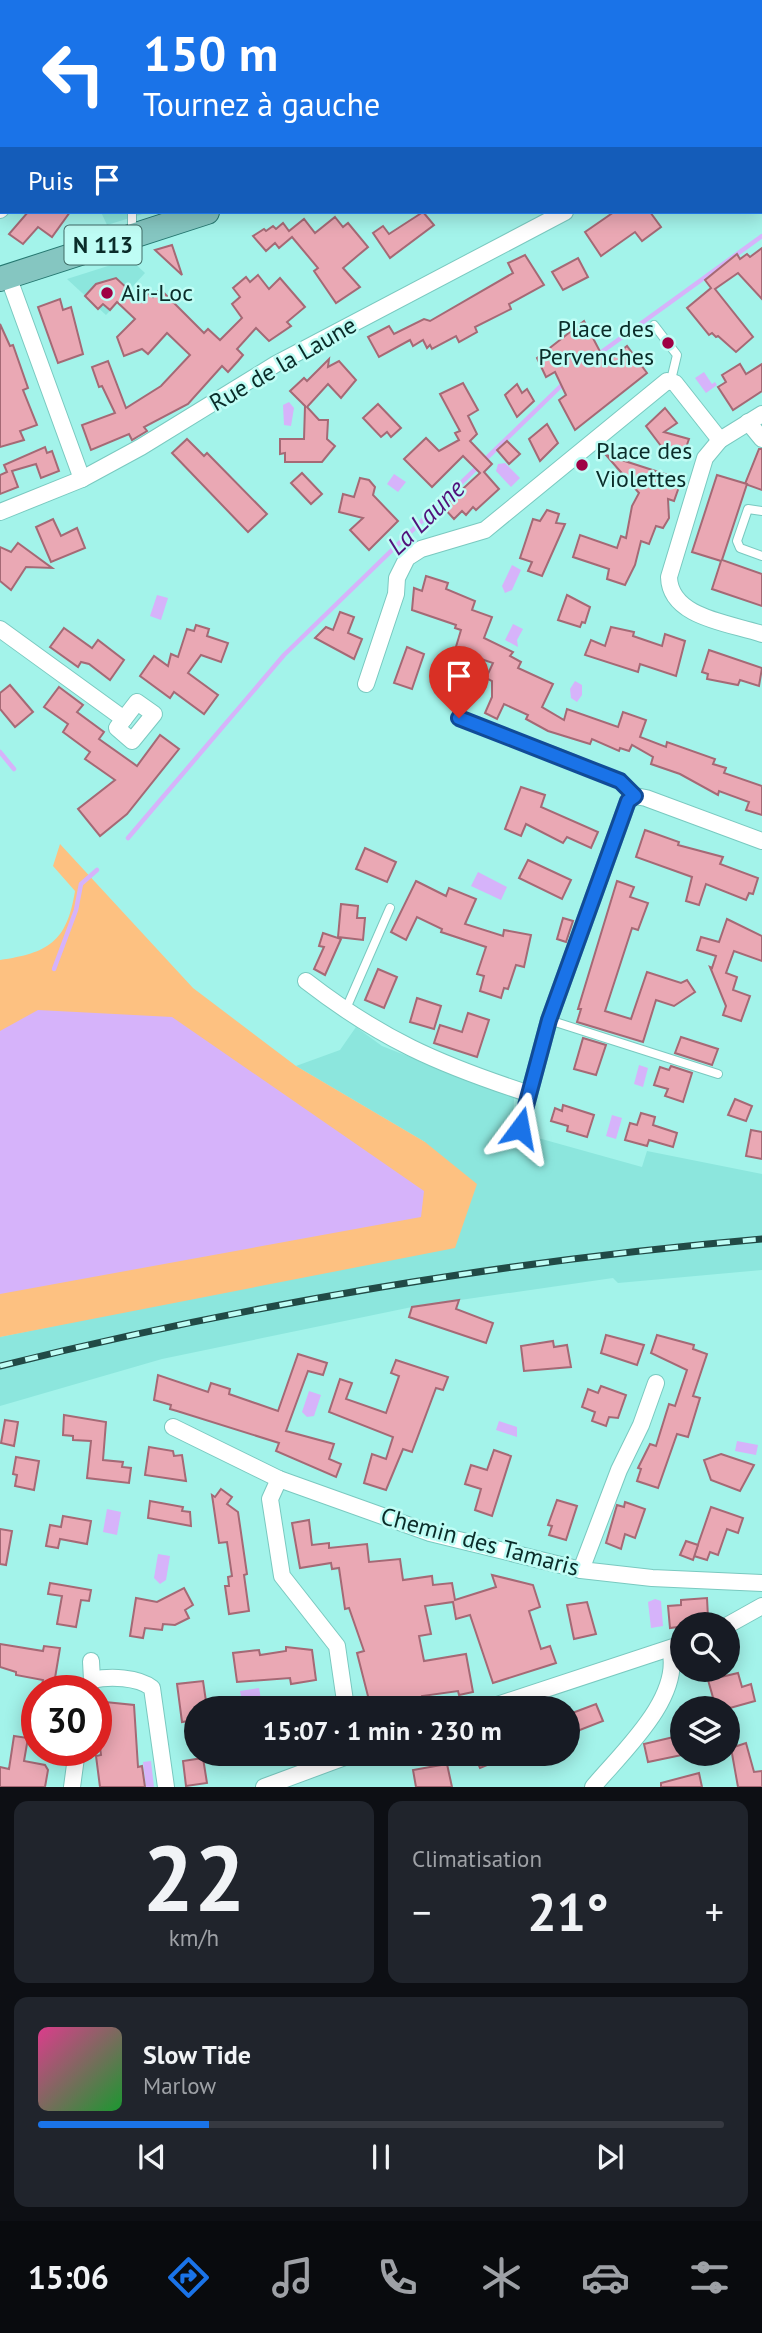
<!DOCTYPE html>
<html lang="fr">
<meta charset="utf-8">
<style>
:root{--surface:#171b24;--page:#20242c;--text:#f1f3f6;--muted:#9ea1a6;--line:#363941;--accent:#1a73e8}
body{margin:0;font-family:"PT Sans",sans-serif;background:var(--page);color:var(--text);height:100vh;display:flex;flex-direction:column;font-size:26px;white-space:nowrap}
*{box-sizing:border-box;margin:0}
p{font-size:23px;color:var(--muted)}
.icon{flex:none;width:38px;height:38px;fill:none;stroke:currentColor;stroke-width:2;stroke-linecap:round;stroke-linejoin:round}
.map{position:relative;height:1787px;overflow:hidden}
.panel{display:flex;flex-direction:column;gap:14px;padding:14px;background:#0d0f14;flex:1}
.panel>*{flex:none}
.guide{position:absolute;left:0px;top:0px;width:763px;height:214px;box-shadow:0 4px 18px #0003;background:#1a73e8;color:#fff;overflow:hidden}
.tools{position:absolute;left:670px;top:1612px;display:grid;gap:14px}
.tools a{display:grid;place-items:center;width:70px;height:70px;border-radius:50%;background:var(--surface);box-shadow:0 4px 18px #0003;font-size:35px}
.speed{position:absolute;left:21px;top:1675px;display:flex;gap:14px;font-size:35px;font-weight:700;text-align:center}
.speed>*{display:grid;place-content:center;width:91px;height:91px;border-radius:50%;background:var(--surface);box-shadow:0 4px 18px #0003;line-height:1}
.speed .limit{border:10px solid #d22;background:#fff;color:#111}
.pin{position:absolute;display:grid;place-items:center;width:60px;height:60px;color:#fff;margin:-72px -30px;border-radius:50% 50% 50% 0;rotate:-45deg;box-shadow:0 0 7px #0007}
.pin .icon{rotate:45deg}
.me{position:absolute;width:77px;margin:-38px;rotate:13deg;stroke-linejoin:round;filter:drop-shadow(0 0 5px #0008)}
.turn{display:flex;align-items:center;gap:24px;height:147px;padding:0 28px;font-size:32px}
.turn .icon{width:91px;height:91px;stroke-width:2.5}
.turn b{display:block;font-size:49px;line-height:60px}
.then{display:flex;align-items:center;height:66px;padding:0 28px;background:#0003;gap:14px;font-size:26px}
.big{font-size:52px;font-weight:700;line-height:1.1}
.panel .widget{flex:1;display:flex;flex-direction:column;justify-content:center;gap:10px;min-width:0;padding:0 24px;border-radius:14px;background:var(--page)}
.panel .dial{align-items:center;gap:0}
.dial b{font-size:91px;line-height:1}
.song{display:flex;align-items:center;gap:21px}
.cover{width:84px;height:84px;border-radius:10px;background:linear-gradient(135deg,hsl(330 70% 55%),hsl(130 70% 35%))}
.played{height:7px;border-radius:4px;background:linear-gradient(90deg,var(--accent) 25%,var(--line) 25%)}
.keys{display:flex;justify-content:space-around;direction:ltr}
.heat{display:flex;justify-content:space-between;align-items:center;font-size:38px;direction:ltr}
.panel .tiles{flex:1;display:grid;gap:14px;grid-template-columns:1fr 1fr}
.widget:last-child{grid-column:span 2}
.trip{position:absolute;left:184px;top:1696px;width:396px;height:70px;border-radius:35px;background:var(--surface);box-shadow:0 4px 18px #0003;font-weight:700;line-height:70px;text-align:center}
.tabs{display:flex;height:112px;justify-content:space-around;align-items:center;background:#090b0e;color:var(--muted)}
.tabs .icon{width:49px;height:49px}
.tabs .on{color:var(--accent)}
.tabs b{font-size:32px;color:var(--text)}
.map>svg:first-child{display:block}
.built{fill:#8ce6dd}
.green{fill:#fdc181}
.water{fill:#d6b3fa}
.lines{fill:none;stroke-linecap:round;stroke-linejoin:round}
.stream{stroke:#d6b3fa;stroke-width:4.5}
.building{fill:#eaa8b4;stroke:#a56975;stroke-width:2}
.service-casing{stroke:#7ac9c0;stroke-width:10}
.minor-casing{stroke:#7ac9c0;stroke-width:18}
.primary-casing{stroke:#257770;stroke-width:26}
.service{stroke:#fff;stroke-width:8}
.minor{stroke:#fff;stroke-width:16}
.primary{stroke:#85c6c1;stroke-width:24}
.rail-casing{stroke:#214a46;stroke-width:7}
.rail{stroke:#bffdf5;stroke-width:4.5;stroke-dasharray:13;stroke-linecap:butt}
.route-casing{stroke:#114b97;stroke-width:18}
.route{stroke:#1a73e8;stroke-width:12}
.poi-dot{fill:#9f0144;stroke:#bffdf5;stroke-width:2.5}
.labels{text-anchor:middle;stroke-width:5;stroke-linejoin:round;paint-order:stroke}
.shield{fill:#bffdf5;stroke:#406b66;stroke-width:2}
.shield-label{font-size:23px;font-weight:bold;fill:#0a2c29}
.poi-label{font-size:24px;fill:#0a2c29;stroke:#bffdf5;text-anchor:start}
.street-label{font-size:24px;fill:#0a2c29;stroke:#bffdf5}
.water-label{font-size:26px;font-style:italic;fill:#51127b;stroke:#bffdf5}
</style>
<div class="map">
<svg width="762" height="1787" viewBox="0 0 762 1787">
<rect width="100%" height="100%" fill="#a3f3ea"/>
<g class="built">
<polygon points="440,0 756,0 757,2 440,2"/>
<polygon points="101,212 149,212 107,225"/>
<polygon points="130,259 145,273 106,315 67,279"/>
<polygon points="356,1027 382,1046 514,1098 513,1131 642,1167 647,1151 762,1174 762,1270 618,1283 613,1278 412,1307 162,1359 0,1406 0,1337 206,1295 425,1142 296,1066 340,1050"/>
</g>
<path class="green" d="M60 844 193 988 296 1066 425 1142 477 1184 455 1248 0 1337V960C48 953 67 942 75 891L53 866Z"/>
<g class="water">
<polygon points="704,372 712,384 715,382 717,385 706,393 695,378"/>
<polygon points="289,402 294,408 291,426 284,425 283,405"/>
<polygon points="505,463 520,478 511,487 496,471 498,464"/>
<polygon points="394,474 406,482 398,492 387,484"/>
<polygon points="512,565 521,570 512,590 505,593 502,586"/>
<polygon points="157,595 168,598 161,620 150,616"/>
<polygon points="513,624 523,629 517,640 518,647 505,640"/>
<polygon points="575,681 582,685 582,695 577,702 571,698 570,689"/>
<polygon points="478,872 507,887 501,900 471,886"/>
<polygon points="38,1010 172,1017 424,1191 421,1217 0,1294 0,1031"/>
<polygon points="639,1065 648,1068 643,1087 634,1084"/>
<polygon points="612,1115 622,1118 616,1139 606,1136"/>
<polygon points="309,1391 321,1395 314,1416 307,1417 302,1412"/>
<polygon points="499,1421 517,1427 517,1437 496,1430"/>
<polygon points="737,1441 758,1445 756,1455 735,1451"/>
<polygon points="107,1509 121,1512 117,1535 103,1532"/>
<polygon points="158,1554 170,1556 166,1580 160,1584 154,1578"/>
<polygon points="655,1599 661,1601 663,1626 651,1628 648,1602"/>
<polygon points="259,1688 261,1699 242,1701 240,1691"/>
<polygon points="151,1761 154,1787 146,1787 143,1762"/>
</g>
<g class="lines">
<g class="stream">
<polyline points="596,356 762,236"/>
<polyline points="0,752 14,769"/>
<polyline points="128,838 284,655 565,382"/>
<polyline points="54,969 76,910 81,884 97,870"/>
</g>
</g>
<g class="building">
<polygon points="28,212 70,212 52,237 38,227 23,244 9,234"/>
<polygon points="423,212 434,225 390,258 373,233 383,226 389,234"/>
<polygon points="614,212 650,212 661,227 642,241 635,232 601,256 585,232"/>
<polygon points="335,217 343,227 348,223 368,247 343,268 360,287 336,303 314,271 318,268 292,237 279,248 275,243 266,251 253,236 264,229 266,231 273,226 276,229 283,223 289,231 304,219 315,233"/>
<polygon points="172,245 182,275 155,250"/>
<polygon points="762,248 762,299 738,273 715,289 753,337 736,352 718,336 716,337 712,333 709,335 687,308 711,288 705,280 737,254 740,259 747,254 750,257"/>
<polygon points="525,255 544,285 509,304 511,309 475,327 477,332 459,342 456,336 432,349 430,345 427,348 423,340 413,346 410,340 379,357 368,337 389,326 394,334 424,319 430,321 513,273 508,263"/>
<polygon points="578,258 588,277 563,290 552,272"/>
<polygon points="258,275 269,289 280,278 305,307 287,322 291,326 269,341 256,328 237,349 243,355 238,361 228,372 222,366 188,404 144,427 147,431 132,440 129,434 91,450 82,425 115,413 102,386 99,387 92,367 108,361 126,408 161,386 190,355 167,333 148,354 142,349 124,356 117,337 135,319 117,302 110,310 103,304 98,309 85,296 96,284 116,278 142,302 149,293 153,297 160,289 204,333 208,329 220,340 242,318 232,304 240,297 233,288 246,277 250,282"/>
<polygon points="60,299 63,310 71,307 83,354 58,363 38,307"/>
<polygon points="584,321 606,363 627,346 647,373 575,430 559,400 566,395 555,372 546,377 537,358"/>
<polygon points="0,324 10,346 13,345 28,388 23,390 37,425 20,431 24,440 0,447"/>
<polygon points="329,359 328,367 339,361 356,380 341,398 328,384 307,407 319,420 328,420 327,439 335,446 322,462 285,462 285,453 280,454 280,439 304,439 305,406 290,391 304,378 307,381"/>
<polygon points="740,364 746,374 762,364 762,391 733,410 718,387 726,382 722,375"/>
<polygon points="463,383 478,410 468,416 477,434 470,441 492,464 484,472 499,489 476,510 473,507 466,515 462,511 454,519 443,507 480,473 463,456 432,487 404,459 426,438 439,451 459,440 455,433 460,431 440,394"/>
<polygon points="517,384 522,393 527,389 534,401 517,417 505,395"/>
<polygon points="378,404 401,428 391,437 387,432 381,437 363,418"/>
<polygon points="665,408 677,423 664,432 689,439 683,456 664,450 646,426"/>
<polygon points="547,424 558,443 540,461 529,439"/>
<polygon points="187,439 204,456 207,453 267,514 248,532 172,453"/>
<polygon points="507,441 520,454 509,464 497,450"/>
<polygon points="45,447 47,453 52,451 59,471 41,478 36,464 12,471 18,487 0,494 0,475 7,472 4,465"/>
<polygon points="759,449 762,449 762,490 745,484"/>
<polygon points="606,455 671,476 669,482 680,484 674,501 668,499 669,518 663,528 656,526 649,544 641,541 635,565 625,585 607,579 609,569 573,557 580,535 617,548 621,536 626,538 632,506 639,493"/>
<polygon points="302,473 322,494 311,504 291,483"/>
<polygon points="717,475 747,484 722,560 762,574 762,606 712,589 721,561 692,552"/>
<polygon points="360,478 369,480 375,487 373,495 398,521 369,550 350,530 363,518 339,512 343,494 354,497"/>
<polygon points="547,510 559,514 556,523 565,524 542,576 528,571 532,562 520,558 533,519 540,521"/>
<polygon points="53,519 61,536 77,528 85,548 51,562 36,527"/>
<polygon points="18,543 52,568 26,567 11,590 0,581 0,547 11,552"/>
<polygon points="426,576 448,583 446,589 475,601 472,610 492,617 484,638 513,652 510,656 521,662 518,668 553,684 542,707 564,720 567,709 618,727 623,712 646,720 640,737 666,747 667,742 715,759 713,764 726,768 724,773 762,786 762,815 746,810 749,802 719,791 718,795 680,774 651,764 653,757 632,745 629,751 620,748 619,751 592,739 590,744 548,731 526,719 528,715 504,704 497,719 485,713 492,697 492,681 486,678 493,663 455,650 461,630 455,628 456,625 412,610 414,588 422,591"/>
<polygon points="567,595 590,607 585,623 582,622 580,627 558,620"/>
<polygon points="340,612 354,617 348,633 362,639 354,659 315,638 326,627 333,630"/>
<polygon points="196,625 209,629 207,636 228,643 221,662 201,655 188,673 218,695 204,714 174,692 170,698 140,676 154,656 168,666 171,654 178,657 187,629 194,631"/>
<polygon points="611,627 634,632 633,636 662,646 665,634 685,641 676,676 640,664 638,672 585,655 591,640 605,646"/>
<polygon points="64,628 92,648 98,640 124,660 110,680 89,664 81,662 78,667 50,647"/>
<polygon points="407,647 424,654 412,689 394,683"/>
<polygon points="709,650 762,668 759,686 740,680 738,685 707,679 708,674 702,672"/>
<polygon points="10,685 33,712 15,727 0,709 0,693"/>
<polygon points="59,687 83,705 77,712 104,732 99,739 137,766 160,735 179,749 127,814 100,836 78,809 115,780 85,759 90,752 63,732 68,724 44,707"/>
<polygon points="521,787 545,795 541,807 598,832 591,848 567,837 563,843 526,824 521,836 505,829"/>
<polygon points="645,830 679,842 678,845 723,857 720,864 758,878 753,894 749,893 746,900 706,884 699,905 686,901 692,877 636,857"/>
<polygon points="365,848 396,862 387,882 356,869"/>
<polygon points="528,860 571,880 562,899 519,878"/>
<polygon points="416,881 446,896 449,888 476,899 465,924 503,936 504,930 531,935 524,967 516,965 508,989 504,988 501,998 480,991 484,976 477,974 486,947 441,932 442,929 417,917 406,940 391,932"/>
<polygon points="617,881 634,887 630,897 648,903 638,930 632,928 605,1011 631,1019 647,972 681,983 687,980 695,992 674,1006 656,1000 643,1042 577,1022 581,1009 578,1009"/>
<polygon points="341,904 358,906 357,918 365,918 363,940 338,937"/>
<polygon points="563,918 573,921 566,942 557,939"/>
<polygon points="727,919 762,936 762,961 734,951 726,973 737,977 733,990 750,996 741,1021 723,1015 726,1006 710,967 712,968 716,956 697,950 701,937 719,942"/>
<polygon points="323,933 341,939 325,975 314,969 324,947 319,946"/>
<polygon points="378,969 397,977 384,1008 365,1000"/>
<polygon points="417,998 441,1006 434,1029 410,1022"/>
<polygon points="468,1013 489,1020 477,1057 434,1043 440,1025 462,1032"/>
<polygon points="681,1037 718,1049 712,1065 675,1053"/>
<polygon points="583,1038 606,1045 596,1075 574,1069"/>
<polygon points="671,1066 692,1073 683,1102 665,1096 668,1089 654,1085 660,1067 669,1070"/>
<polygon points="735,1099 752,1106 746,1121 728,1115"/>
<polygon points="563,1105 594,1115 587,1137 567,1131 568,1126 551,1121 555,1108 562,1111"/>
<polygon points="641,1113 655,1117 653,1125 677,1133 673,1147 649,1140 647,1146 625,1140 630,1123 637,1125"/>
<polygon points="751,1130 762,1132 762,1159 746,1156"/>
<polygon points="459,1300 456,1309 493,1323 486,1343 409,1317 412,1307"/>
<polygon points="606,1335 644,1345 637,1365 601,1353"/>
<polygon points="657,1335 694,1345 693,1349 707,1354 693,1396 700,1398 688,1437 677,1434 658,1488 637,1481 641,1469 638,1468 650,1444 656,1446 669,1404 675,1406 687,1370 651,1353"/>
<polygon points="553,1341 554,1347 567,1345 571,1367 524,1371 521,1346"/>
<polygon points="298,1354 327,1363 323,1375 308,1371 286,1431 334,1444 329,1459 341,1464 336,1477 276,1451 279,1443 177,1411 170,1409 171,1405 154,1400 158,1375 208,1392 211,1383 230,1389 229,1394 278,1411"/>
<polygon points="396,1360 448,1377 443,1390 436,1388 412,1452 403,1449 386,1490 364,1483 372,1454 386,1459 393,1437 329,1412 340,1379 352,1383 346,1399 386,1413 399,1376 391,1373"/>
<polygon points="601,1386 626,1395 618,1418 609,1417 606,1426 592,1421 595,1412 582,1407 588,1389 598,1393"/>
<polygon points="64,1415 106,1422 103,1460 123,1462 122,1467 131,1468 129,1483 87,1478 91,1441 73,1440 73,1436 63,1435"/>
<polygon points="5,1420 18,1422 14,1446 1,1443"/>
<polygon points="149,1447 173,1451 174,1456 182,1455 186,1481 145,1475"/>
<polygon points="494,1450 511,1456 492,1516 475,1510 481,1489 465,1484 471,1465 487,1470"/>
<polygon points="721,1454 754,1465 740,1491 711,1480 704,1460"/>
<polygon points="16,1457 39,1461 34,1490 15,1486 17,1475 13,1474"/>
<polygon points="221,1489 232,1497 227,1504 238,1512 247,1574 244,1575 249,1611 229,1614 225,1586 229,1586 228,1577 232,1576 227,1542 219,1543 212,1495 215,1497"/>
<polygon points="557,1500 577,1506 566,1540 549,1535 552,1526 548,1525"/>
<polygon points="150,1501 183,1507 182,1511 190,1512 191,1526 148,1518"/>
<polygon points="625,1502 645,1509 635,1538 625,1534 621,1549 606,1543 617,1505 624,1507"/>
<polygon points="711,1507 743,1518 738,1533 727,1529 718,1555 710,1552 707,1560 694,1556"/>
<polygon points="63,1516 91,1521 87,1544 60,1539 58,1548 46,1546 50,1525 61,1527"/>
<polygon points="309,1520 312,1545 329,1543 329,1548 367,1544 369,1562 400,1559 403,1580 432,1576 433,1585 452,1583 455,1600 496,1587 492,1575 533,1585 540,1607 529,1611 541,1649 550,1646 556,1663 493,1683 470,1615 456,1619 453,1602 425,1606 431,1634 419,1636 424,1661 466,1654 473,1692 459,1695 458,1691 422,1696 423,1703 371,1708 357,1653 364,1651 349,1608 345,1609 339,1568 332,1569 331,1563 300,1568 292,1523"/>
<polygon points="0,1529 12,1531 6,1565 0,1564"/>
<polygon points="686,1541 698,1545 693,1560 680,1555"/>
<polygon points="50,1583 91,1590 89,1601 81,1600 76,1627 57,1624 62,1596 48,1594"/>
<polygon points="184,1588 193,1605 185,1610 189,1618 175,1625 163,1624 162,1630 145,1628 143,1638 130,1636 136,1598 157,1602"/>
<polygon points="707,1598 708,1618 699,1618 700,1624 670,1628 668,1606 681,1605 681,1600"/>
<polygon points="587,1602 596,1634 574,1639 567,1605"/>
<polygon points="0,1644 43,1651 44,1646 60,1648 53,1690 41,1690 43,1680 16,1675 16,1672 0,1667"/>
<polygon points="286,1647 312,1650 316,1680 291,1684 290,1678 237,1682 233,1653 259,1650 260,1655 286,1651"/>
<polygon points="738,1673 742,1687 751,1684 755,1701 730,1708 716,1708 708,1680"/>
<polygon points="203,1681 207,1708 196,1708 196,1720 182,1722 177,1684"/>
<polygon points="105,1702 134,1705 138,1767 142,1766 145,1787 100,1787 96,1756 101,1755 99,1739 106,1738 102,1725"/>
<polygon points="596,1704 603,1721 567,1735 567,1715"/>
<polygon points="682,1735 682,1755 648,1762 644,1744"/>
<polygon points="14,1736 28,1738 24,1761 45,1765 48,1770 45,1787 0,1787 0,1767 9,1769"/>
<polygon points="746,1743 754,1772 762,1771 762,1787 738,1787 731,1748"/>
<polygon points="474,1754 514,1754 480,1768"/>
<polygon points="203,1758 207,1783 186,1786 183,1761"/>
<polygon points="447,1764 452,1787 416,1787 413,1770"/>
<polygon points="699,1773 702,1787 661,1787 661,1783"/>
</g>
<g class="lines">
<g class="service-casing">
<g id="service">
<polyline points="604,0 605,2"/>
<polyline points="630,0 631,2"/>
<polyline points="740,0 741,2"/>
<polyline points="132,212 132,233"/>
<polyline points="654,325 677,355 671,380"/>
<polyline points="762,511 748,509 737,541 740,548 762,556"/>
<path d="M459 718C508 736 600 760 635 796"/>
<polyline points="345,1011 390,908"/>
<polyline points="549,1020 718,1074"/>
</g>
</g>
<g class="minor-casing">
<g id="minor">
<polyline points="150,0 151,2"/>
<polyline points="377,0 378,2"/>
<polyline points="130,2 132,0"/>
<polyline points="266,2 270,0"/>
<polyline points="0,145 2,149"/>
<polyline points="761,187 762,188"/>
<polyline points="0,210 2,208"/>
<polyline points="8,276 82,479"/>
<path d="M762 414 720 440 705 458 669 577C670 618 730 623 762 634"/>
<polyline points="748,422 762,439"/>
<polyline points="0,512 82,479 141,447 276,364 565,212"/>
<polyline points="0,629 124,719"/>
<polyline points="366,684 396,594 397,578 407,558 421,549 485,530 667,381 675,383 720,440"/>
<polygon points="137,702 154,714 132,741 117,728"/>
<path d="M306 981C381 1039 438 1064 527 1093"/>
<polyline points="520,1128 549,1020 628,801 635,796 646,798 762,841"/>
<polyline points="173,1427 279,1479 430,1533 581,1570 652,1578 762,1583"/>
<polyline points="279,1479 270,1499 282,1576 337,1646 346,1708"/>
<polyline points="581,1570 619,1470 641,1425 656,1383"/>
<polyline points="728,1625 762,1606"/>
<polyline points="91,1661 92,1680"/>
<path d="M88 1690 92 1680C110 1676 138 1677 152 1688L166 1787"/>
<polyline points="488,1708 682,1644"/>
<polyline points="72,1787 77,1750"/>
<polyline points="264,1787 353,1754"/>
<path d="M593 1787C621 1753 683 1698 670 1649"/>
</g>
</g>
<g class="primary-casing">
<g id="primary">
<polyline points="761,44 762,44"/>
<polyline points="0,279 207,212"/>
</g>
</g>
<use href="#service" class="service"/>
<use href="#minor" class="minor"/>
<use href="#primary" class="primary"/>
<g class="rail-casing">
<path id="rail" d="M0 1366C250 1304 506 1261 762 1239"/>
</g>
<use href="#rail" class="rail"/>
</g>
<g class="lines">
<g class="route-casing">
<polyline id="route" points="459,718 620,781 635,796 628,801 549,1020 520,1128"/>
</g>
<use href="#route" class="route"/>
</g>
<g class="poi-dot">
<circle cx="107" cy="293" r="7"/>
<circle cx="668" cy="343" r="7"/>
<circle cx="582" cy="465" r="7"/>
</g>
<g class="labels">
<rect class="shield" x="64.5" y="225.5" width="77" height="39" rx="5"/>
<g class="shield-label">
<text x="103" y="253">N 113</text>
</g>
<g class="poi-label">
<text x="121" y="301">Air-Loc</text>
<text x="654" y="337" text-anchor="end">Place des<tspan x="654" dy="28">Pervenches</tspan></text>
<text x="596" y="459">Place des<tspan x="596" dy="28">Violettes</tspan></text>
</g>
<g class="street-label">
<text transform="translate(283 364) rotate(-30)" y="8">Rue de la Laune</text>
<text transform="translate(480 1542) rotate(15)" y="8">Chemin des Tamaris</text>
</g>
<g class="water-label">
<text transform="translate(426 517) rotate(-44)" y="9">La Laune</text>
</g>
</g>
</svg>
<div class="tools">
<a><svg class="icon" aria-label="search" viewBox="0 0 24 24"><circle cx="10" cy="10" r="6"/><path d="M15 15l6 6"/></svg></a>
<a><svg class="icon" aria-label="layers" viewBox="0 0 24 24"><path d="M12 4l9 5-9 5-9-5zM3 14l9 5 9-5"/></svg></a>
</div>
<div class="speed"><div class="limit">30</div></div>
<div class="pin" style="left:459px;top:718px;background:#d93025"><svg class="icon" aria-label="arrive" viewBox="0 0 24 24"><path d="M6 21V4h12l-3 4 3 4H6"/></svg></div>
<svg class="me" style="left:520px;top:1128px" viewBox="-20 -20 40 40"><path d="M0-17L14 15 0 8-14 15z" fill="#1a73e8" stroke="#fff" stroke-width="4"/></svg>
<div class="trip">15:07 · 1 min · 230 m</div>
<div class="guide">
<div class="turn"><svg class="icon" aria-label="left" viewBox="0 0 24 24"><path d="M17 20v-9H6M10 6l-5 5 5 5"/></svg><div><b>150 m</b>Tournez à gauche</div></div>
<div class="then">Puis<svg class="icon" aria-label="arrive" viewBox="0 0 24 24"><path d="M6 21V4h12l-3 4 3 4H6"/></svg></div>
</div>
</div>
<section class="panel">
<div class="tiles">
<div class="widget dial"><b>22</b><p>km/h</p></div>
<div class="widget"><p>Climatisation</p>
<div class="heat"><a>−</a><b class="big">21°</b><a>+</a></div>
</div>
<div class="widget">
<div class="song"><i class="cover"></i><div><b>Slow Tide</b><p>Marlow</p></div></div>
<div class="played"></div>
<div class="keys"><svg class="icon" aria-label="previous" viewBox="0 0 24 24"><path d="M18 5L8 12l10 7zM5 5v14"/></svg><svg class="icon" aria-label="pause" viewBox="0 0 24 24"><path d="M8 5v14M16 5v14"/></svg><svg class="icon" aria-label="next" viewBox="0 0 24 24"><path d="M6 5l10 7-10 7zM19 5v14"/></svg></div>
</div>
</div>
</section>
<nav class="tabs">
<b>15:06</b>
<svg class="icon on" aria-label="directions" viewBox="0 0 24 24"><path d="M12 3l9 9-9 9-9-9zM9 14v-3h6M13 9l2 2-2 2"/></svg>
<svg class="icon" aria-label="music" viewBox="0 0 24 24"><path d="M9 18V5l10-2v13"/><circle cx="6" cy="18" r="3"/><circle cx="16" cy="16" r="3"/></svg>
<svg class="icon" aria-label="phone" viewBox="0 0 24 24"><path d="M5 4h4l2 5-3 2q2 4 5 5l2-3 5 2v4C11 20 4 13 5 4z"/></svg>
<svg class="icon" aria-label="climate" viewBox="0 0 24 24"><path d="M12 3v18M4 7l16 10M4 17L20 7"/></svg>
<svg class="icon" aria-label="car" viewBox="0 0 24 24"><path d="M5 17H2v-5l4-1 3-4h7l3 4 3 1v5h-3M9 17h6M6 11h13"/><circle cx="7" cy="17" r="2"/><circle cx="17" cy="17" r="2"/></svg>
<svg class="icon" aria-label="filters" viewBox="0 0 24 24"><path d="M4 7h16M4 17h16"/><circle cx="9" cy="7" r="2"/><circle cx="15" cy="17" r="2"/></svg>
</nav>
